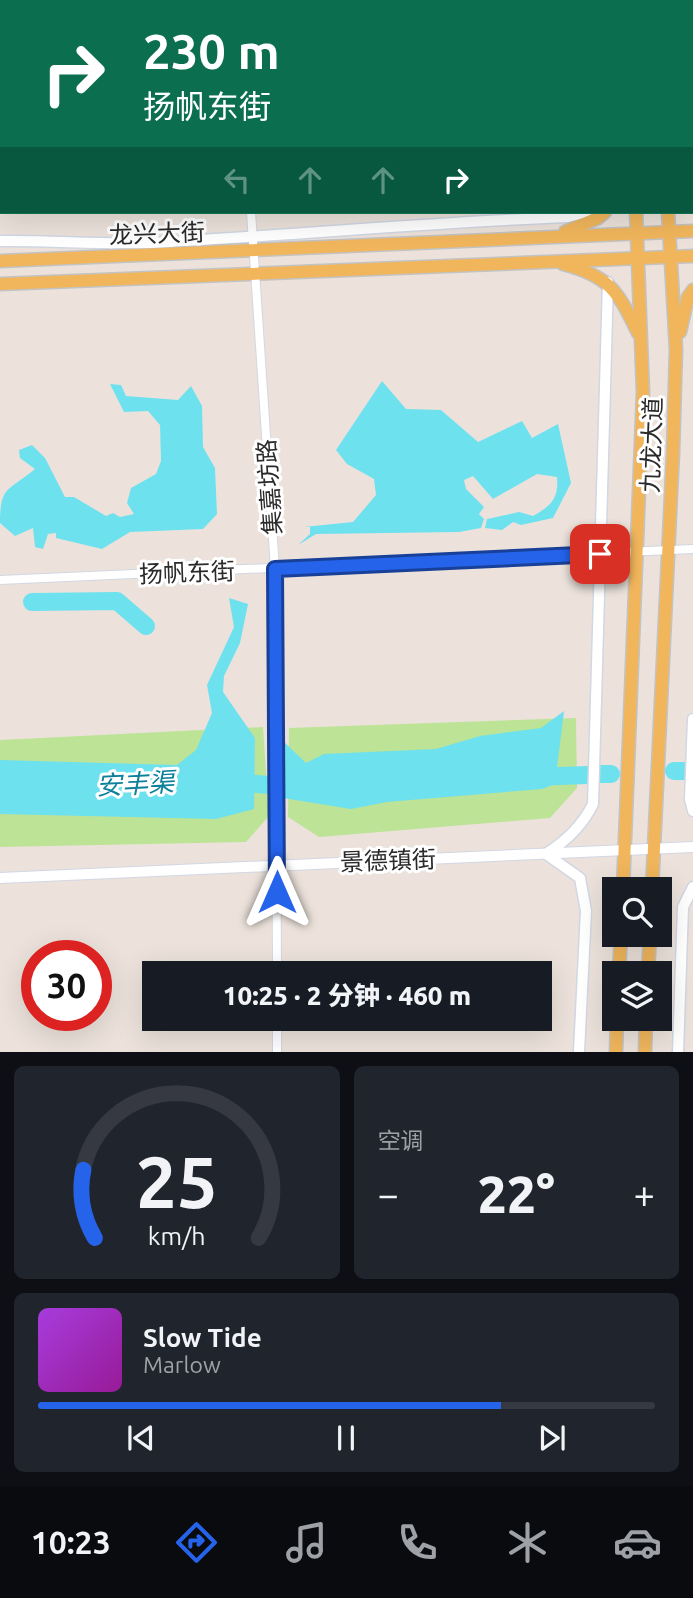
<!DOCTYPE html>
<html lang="zh">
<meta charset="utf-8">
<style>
:root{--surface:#171b24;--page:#20242c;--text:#f1f3f6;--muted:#9ea1a6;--line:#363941;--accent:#2563eb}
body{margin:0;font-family:Ubuntu,"Noto Sans SC",sans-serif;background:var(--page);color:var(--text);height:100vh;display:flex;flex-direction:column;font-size:26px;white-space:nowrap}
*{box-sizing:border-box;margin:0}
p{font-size:23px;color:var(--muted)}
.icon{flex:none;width:38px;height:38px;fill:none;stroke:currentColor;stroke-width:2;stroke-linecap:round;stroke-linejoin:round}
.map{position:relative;height:1052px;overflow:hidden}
.details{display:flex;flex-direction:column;gap:14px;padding:14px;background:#0d0f14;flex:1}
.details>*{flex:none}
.top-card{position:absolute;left:0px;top:0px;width:693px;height:214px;box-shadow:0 7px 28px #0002;background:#0b6e4f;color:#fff;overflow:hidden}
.tools{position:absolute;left:602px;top:877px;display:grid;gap:14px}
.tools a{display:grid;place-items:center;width:70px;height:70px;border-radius:0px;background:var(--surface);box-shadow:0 7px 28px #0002;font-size:35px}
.speed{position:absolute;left:21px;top:940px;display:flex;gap:14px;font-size:35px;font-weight:700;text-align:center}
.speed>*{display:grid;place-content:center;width:91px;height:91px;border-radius:50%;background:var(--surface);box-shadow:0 7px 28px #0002;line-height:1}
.speed .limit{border:10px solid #d22;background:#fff;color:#111}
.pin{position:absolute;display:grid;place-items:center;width:60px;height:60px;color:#fff;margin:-30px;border-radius:14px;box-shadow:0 4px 10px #0006}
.me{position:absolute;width:77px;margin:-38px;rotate:0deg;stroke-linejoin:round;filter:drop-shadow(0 0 5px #0008)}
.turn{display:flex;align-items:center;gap:24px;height:147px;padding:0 28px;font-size:32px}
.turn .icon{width:91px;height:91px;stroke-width:2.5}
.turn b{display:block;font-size:49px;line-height:60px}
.lanes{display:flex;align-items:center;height:66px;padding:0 28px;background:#0003;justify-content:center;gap:35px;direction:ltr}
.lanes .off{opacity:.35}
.big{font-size:52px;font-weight:800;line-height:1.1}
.details .card{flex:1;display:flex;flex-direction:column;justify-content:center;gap:10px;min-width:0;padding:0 24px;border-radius:10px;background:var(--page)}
.details .dial{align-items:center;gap:0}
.dial svg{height:182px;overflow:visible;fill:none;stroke:var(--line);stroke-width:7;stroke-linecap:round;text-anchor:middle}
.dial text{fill:var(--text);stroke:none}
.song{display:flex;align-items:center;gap:21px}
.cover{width:84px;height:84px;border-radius:10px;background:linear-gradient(135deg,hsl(280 70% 55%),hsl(300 70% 35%))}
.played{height:7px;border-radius:4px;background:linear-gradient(90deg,var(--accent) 75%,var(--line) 75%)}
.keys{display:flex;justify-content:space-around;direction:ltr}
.heat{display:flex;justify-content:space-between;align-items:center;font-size:38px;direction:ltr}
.details .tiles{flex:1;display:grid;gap:14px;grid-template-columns:1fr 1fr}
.card:last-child{grid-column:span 2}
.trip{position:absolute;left:142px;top:961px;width:410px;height:70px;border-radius:0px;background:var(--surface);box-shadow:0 7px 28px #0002;font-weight:800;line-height:70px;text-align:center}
.tabs{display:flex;height:112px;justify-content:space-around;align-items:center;background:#090b0e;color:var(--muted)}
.tabs .icon{width:49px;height:49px}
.tabs .current{color:var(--accent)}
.tabs b{font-size:32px;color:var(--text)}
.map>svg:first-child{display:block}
.green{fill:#bde397}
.water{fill:#6ee1ef}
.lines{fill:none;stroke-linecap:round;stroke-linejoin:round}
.river{stroke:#6ee1ef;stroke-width:18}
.minor-casing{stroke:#d1d7e3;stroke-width:10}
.tertiary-casing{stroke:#d1d7e3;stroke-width:12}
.secondary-casing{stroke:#d1d7e3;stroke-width:13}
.primary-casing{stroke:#c3c3c3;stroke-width:15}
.minor{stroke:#fff;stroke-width:8}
.tertiary{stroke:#fff;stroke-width:10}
.secondary{stroke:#fff;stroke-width:10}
.primary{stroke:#f1b65c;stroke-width:12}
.route-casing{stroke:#184099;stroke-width:18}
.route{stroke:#2563eb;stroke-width:12}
.labels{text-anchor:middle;stroke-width:6;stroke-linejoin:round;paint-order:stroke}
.street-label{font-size:24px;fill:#2a2a2a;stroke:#fff}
.water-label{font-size:26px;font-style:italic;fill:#0d809a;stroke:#fff}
</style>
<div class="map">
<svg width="693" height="1052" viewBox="0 0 693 1052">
<rect width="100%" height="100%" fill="#ece2db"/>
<g class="green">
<polygon points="576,718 577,788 550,818 319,837 288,817 289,728"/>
<polygon points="263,727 269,816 246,842 0,847 0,740"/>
</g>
<g class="water">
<path d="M382 381 406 409 441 410 478 442 522 421 532 438 558 424 571 483 553 518 521 525 513 522 502 530 485 528 487 519 519 512 533 516C551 506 559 498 557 477L537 474 493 499 473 476 464 480 466 489 484 507 479 514 484 519 481 528 459 532 316 534 298 545 310 534V527H304L353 522 376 495 374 479 347 464 336 450Z"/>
<path d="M110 384 121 385 126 396 178 400 191 386 202 406 203 447 215 468 217 514 203 529 130 532 102 549 56 538V533L48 534 43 549 35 547 33 528 15 536 0 523C0 485 9 491 35 469L20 458 19 450 32 445 45 458 65 497H74L106 516 113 513 120 517 134 514 127 503 131 488 156 474 161 461 160 425 148 411 124 412Z"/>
<polygon points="229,598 248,604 240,643 224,676 223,692 255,738 254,809 216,819 0,814 0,760 177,765 196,750 212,713 207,685 234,627"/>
<polygon points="564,711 555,784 542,789 387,802 351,809 283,798 283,741 306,763 324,754 436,749 480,736 541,728"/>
</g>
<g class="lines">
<g class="river">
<polyline points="32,602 117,601 146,626"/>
<polyline points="674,771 686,771"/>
<polyline points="599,774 611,774"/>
<polyline points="532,777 588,775"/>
<polyline points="231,782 269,785"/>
</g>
<g class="minor-casing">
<g id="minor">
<polyline points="234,0 234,2"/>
<polyline points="251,212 275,569 277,973"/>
<polyline points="0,580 693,549"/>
<polyline points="277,1052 277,1018"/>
</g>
</g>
<g class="tertiary-casing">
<polyline id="tertiary" points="0,878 693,847"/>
</g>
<g class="secondary-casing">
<g id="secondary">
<polyline points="584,0 585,2"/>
<polyline points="681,0 682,2"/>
<polyline points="691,96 693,113"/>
<path d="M0 241C57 240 113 246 170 242 303 234 435 222 568 217L587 212"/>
<polyline points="693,719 690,799 693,811"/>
<path d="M579 1052 586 911 580 878 546 854C567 840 582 826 593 804L608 282"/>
<polyline points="678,1052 683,907 693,887"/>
</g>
</g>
<g class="primary-casing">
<g id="primary">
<polyline points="618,0 618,2"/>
<polyline points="648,0 648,2"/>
<polyline points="691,194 693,197"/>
<polyline points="565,232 598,218 605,212"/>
<polyline points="0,261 693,231"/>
<path d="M563 264C609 276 618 291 638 333"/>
<polyline points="0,284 693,256"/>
<polyline points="680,332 688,297 693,290"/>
<polyline points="623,889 643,392 636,212"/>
<polyline points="652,889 673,453 676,349 668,212"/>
<polyline points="619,973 621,934"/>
<polyline points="648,973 650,934"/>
<polyline points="616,1052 617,1018"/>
<polyline points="645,1052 646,1018"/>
</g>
</g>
<use href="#minor" class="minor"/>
<use href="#tertiary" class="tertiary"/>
<use href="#secondary" class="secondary"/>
<use href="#primary" class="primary"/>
</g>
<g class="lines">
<g class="route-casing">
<polyline id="route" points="277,892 275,569 600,554"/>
</g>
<use href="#route" class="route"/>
</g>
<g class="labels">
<g class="street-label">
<text transform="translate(157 234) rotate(-2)" y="8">龙兴大街</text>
<text transform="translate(652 445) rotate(-88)" y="8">九龙大道</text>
<text transform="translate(270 487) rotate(-94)" y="8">集嘉坊路</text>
<text transform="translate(187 573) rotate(-2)" y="8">扬帆东街</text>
<text transform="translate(388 861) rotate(-2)" y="8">景德镇街</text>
</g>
<g class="water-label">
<text transform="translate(135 784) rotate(-3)" y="9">安丰渠</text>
</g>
</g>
</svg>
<div class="tools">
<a><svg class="icon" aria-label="search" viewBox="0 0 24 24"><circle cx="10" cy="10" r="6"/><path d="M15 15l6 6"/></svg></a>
<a><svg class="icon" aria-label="layers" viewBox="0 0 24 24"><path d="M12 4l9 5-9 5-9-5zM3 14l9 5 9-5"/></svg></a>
</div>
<div class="speed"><div class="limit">30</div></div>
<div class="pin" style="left:600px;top:554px;background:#d93025"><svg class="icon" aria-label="arrive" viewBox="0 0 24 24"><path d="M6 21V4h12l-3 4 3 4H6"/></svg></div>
<svg class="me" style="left:277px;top:892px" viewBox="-20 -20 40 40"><path d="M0-17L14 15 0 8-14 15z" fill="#2563eb" stroke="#fff" stroke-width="4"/></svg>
<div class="trip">10:25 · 2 分钟 · 460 m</div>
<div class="top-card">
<div class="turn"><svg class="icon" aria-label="right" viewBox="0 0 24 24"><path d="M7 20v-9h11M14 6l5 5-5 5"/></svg><div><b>230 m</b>扬帆东街</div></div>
<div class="lanes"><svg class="icon off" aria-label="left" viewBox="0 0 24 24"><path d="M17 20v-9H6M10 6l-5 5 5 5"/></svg><svg class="icon off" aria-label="ahead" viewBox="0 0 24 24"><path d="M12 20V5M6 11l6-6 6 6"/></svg><svg class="icon off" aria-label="ahead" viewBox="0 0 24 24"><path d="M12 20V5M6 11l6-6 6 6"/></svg><svg class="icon" aria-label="right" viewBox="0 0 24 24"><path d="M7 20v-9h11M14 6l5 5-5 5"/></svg></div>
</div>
</div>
<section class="details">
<div class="tiles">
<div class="card dial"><svg viewBox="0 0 100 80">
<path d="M14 69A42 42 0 1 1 86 69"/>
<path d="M14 69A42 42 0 0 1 9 39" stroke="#2563eb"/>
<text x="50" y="56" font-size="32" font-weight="700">25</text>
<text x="50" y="72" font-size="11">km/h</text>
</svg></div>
<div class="card"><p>空调</p>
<div class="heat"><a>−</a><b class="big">22°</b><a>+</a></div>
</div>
<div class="card">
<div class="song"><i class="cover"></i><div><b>Slow Tide</b><p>Marlow</p></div></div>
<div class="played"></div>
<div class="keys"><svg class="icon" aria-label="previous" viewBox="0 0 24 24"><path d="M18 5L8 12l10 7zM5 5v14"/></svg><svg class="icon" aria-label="pause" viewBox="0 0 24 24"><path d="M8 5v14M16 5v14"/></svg><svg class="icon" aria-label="next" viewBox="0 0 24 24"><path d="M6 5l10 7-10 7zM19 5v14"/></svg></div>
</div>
</div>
</section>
<nav class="tabs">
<b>10:23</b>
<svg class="icon current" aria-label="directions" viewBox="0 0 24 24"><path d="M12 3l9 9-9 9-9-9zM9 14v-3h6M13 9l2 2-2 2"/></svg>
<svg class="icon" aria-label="music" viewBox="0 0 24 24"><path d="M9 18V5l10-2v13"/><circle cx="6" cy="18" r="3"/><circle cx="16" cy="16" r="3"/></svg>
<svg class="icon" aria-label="phone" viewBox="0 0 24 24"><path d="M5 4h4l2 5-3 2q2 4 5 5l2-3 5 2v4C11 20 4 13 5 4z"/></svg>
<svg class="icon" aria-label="climate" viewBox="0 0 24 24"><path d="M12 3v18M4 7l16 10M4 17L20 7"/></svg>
<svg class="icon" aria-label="car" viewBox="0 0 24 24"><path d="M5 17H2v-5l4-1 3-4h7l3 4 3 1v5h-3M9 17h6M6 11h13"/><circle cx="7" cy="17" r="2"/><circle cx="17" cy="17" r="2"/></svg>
</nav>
